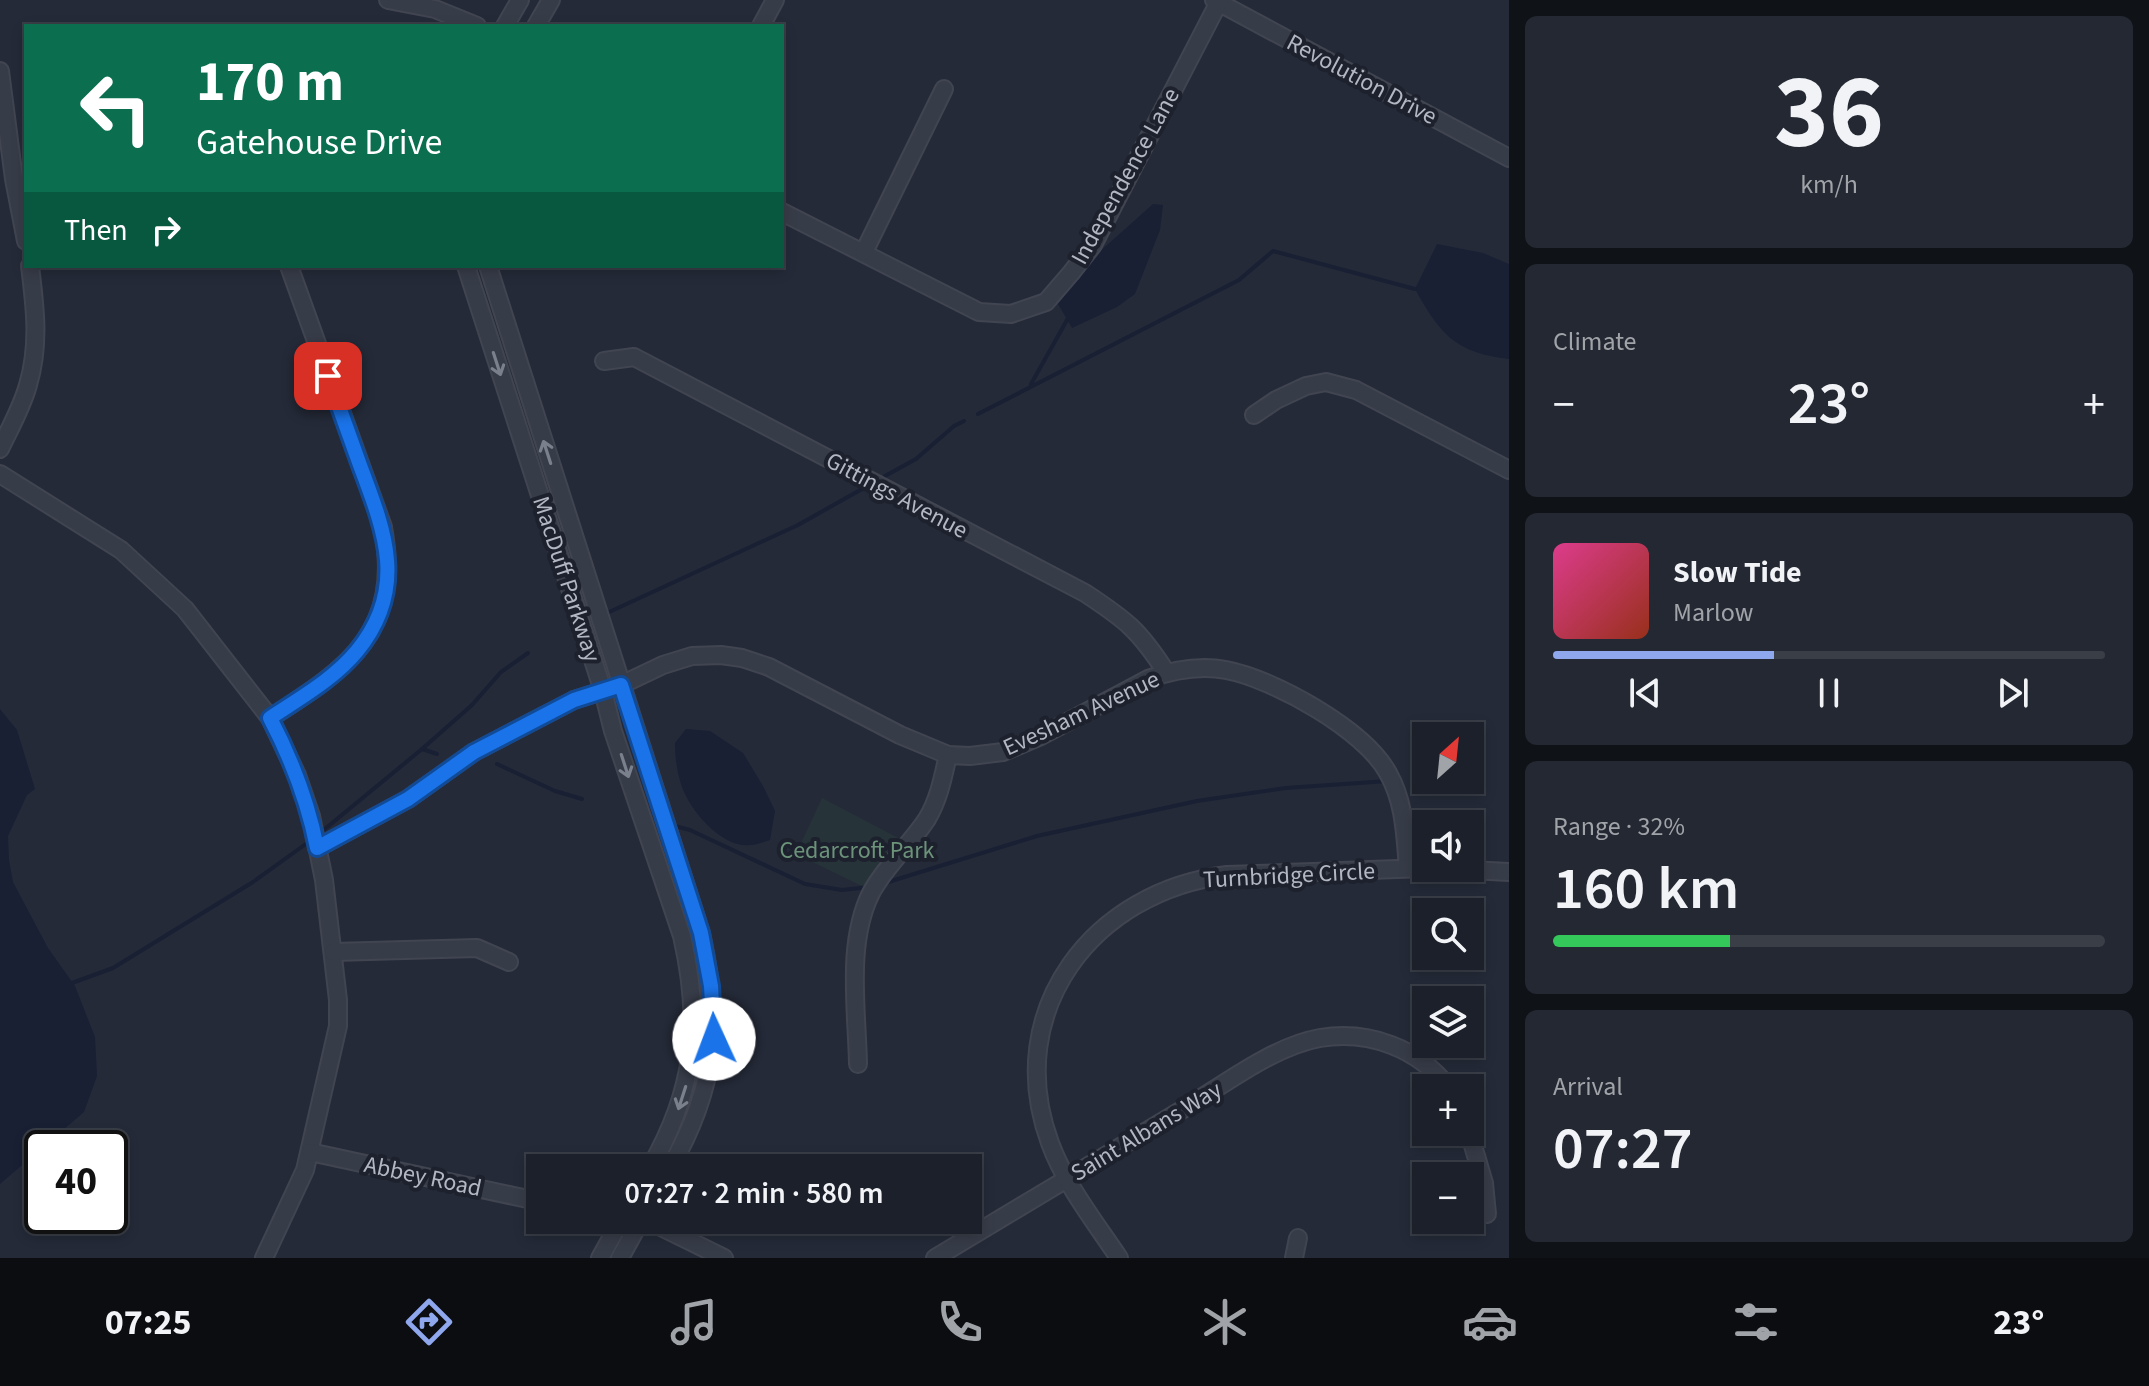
<!DOCTYPE html>
<meta charset="utf-8">
<style>
:root{--surface:#1b202a;--page:#242832;--text:#f1f3f6;--muted:#a0a3a8;--line:#393e47;--accent:#8fa7ed}
body{margin:0;font-family:"Source Sans 3",sans-serif;background:var(--page);color:var(--text);height:100vh;display:flex;flex-direction:column;font-size:30px;white-space:nowrap}
*{box-sizing:border-box;margin:0}
p{font-size:26px;color:var(--muted)}
.icon{flex:none;width:44px;height:44px;fill:none;stroke:currentColor;stroke-width:2;stroke-linecap:round;stroke-linejoin:round}
.map{position:relative;flex:1;overflow:hidden}
.sheet{display:flex;flex-direction:column;gap:16px;padding:16px;background:#0f1217;width:640px}
.sheet>*{flex:none}
.guide{position:absolute;left:24px;top:24px;width:760px;height:244px;border-radius:0px;box-shadow:0 4px 12px #0003,0 0 0 2px var(--line);background:#0b6e4f;color:#fff;overflow:hidden}
.needle{width:52px;rotate:27deg}
.fabs{position:absolute;left:1412px;top:722px;display:grid;gap:16px}
.fabs a{display:grid;place-items:center;width:72px;height:72px;border-radius:0px;background:var(--surface);box-shadow:0 4px 12px #0003,0 0 0 2px var(--line);font-size:40px}
.speed{position:absolute;left:24px;top:1130px;display:flex;gap:16px;font-size:40px;font-weight:700;text-align:center}
.speed>*{display:grid;place-content:center;width:104px;height:104px;border-radius:50%;background:var(--surface);box-shadow:0 4px 12px #0003,0 0 0 2px var(--line);line-height:1}
.speed .limit{border:4px solid #111;border-radius:12px;background:#fff;color:#111}
.pin{position:absolute;display:grid;place-items:center;width:68px;height:68px;color:#fff;margin:-34px;border-radius:16px;box-shadow:0 4px 12px #0006}
.me{position:absolute;width:88px;margin:-44px;rotate:358deg;stroke-linejoin:round;filter:drop-shadow(0 0 6px #0008)}
.turn{display:flex;align-items:center;gap:28px;height:168px;padding:0 40px;font-size:36px}
.turn .icon{width:104px;height:104px;stroke-width:2.5}
.turn b{display:block;font-size:56px;line-height:68px}
.then{display:flex;align-items:center;height:76px;padding:0 40px;background:#0003;gap:16px;font-size:30px}
.big{font-size:60px;font-weight:600;line-height:1.1}
.sheet .card{flex:1;display:flex;flex-direction:column;justify-content:center;gap:12px;min-width:0;padding:0 28px;border-radius:12px;background:var(--page)}
.sheet .dial{align-items:center;gap:0}
.dial b{font-size:104px;line-height:1}
.song{display:flex;align-items:center;gap:24px}
.cover{width:96px;height:96px;border-radius:12px;background:linear-gradient(135deg,hsl(330 70% 55%),hsl(10 70% 35%))}
.played{height:8px;border-radius:4px;background:linear-gradient(90deg,var(--accent) 40%,var(--line) 40%)}
.keys{display:flex;justify-content:space-around;direction:ltr}
.heat{display:flex;justify-content:space-between;align-items:center;font-size:44px;direction:ltr}
.charge{height:12px;border-radius:6px;background:linear-gradient(90deg,#34c759 32%,var(--line) 0)}
.trip{position:absolute;left:526px;top:1154px;width:456px;height:80px;border-radius:0px;background:var(--surface);box-shadow:0 4px 12px #0003,0 0 0 2px var(--line);font-weight:600;line-height:80px;text-align:center}
.tab-bar{display:flex;height:128px;justify-content:space-around;align-items:center;background:#0b0d11;color:var(--muted)}
.tab-bar .icon{width:56px;height:56px}
.tab-bar .active{color:var(--accent)}
.tab-bar b{font-size:36px;color:var(--text)}
main{display:flex;flex:1;min-height:0}
.map>svg:first-child{display:block}
.green{fill:#263439}
.water{fill:#192034}
.lines{fill:none;stroke-linecap:round;stroke-linejoin:round}
.stream{stroke:#192034;stroke-width:4}
.minor-casing{stroke:#414551;stroke-width:20}
.minor{stroke:#373c49;stroke-width:16}
.oneway{stroke:#7b808d}
.route-casing{stroke:#114b97;stroke-width:20}
.route{stroke:#1a73e8;stroke-width:14}
.labels{text-anchor:middle;stroke-width:8;stroke-linejoin:round;paint-order:stroke}
.street-label{font-size:24px;fill:#b3b7c4;stroke:#1d212d}
.park-label{font-size:24px;fill:#6c937a;stroke:#1d212d}
</style>
<main>
<div class="map">
<svg width="1509" height="1258" viewBox="0 0 1509 1258">
<rect width="100%" height="100%" fill="#242a38"/>
<polygon class="green" points="822,798 904,841 868,889 796,854"/>
<g class="water">
<polygon points="1153,204 1163,205 1160,230 1135,294 1117,307 1072,328 1058,304 1098,253"/>
<path d="M1437 244 1483 253 1509 264V359C1455 353 1440 334 1415 289Z"/>
<polygon points="0,709 17,730 35,789 27,795 8,836 9,860 13,882 48,948 75,986 95,1037 97,1076 84,1112 0,1184"/>
<path d="M686 729 710 731 743 753 763 786 775 811 770 840C764 842 757 845 751 845 723 849 691 812 682 787 677 772 675 758 675 743Z"/>
</g>
<g class="lines">
<g class="stream">
<polyline points="1031,384 1067,320"/>
<polyline points="978,414 1239,280 1273,251 1415,289"/>
<polyline points="885,476 916,459 954,426 964,421"/>
<polyline points="607,613 798,525 862,489"/>
<polyline points="422,749 437,754"/>
<polyline points="497,764 555,791 582,799"/>
<polyline points="675,826 690,830 805,884 842,890 869,887"/>
<polyline points="320,833 422,749 472,705 501,672 528,653"/>
<polyline points="885,883 1037,836 1197,801 1286,788 1388,781"/>
<polyline points="72,983 113,968 253,882 310,841"/>
</g>
<g class="minor-casing">
<g id="minor">
<polyline points="388,0 435,9 477,26"/>
<polyline points="1214,0 1509,158"/>
<polyline points="505,26 520,0"/>
<polyline points="536,26 551,0"/>
<polyline points="761,26 775,0"/>
<polyline points="0,71 14,179 26,241"/>
<polyline points="782,212 979,312 1011,314 1046,302 1071,273 1093,245 1220,0"/>
<polyline points="864,252 944,89"/>
<path d="M466 266 603 691 613 731 682 936C702 1023 695 1090 650 1168"/>
<path d="M488 266 701 933C721 1024 717 1086 670 1168"/>
<path d="M604 361 634 357 1085 593C1126 620 1139 630 1166 672"/>
<polyline points="1254,415 1276,400 1306,386 1326,382 1356,390 1509,470"/>
<path d="M0 449C10 428 22 407 28 385 40 345 35 306 30 266"/>
<polyline points="0,474 121,550 185,609 270,718 297,775 311,816 324,880 338,1000 338,1026 305,1170 264,1258"/>
<path d="M270 718C350 667 402 631 383 527L289 266"/>
<path d="M317 848 408 799 474 752 574 700 621 685 663 665 692 656 721 655 742 658 769 667 900 735 948 755 970 756 1003 752 1041 736 1148 679C1173 670 1200 665 1226 670 1274 679 1365 730 1388 773 1405 803 1405 835 1408 868"/>
<polyline points="1432,868 1509,872"/>
<polyline points="333,952 477,948 509,962"/>
<path d="M858 1064C857 1010 846 943 871 893 886 865 910 845 927 819 939 799 943 777 948 755"/>
<polyline points="1469,1132 1484,1183 1487,1214"/>
<polyline points="310,1152 537,1201"/>
<polyline points="647,1220 724,1258"/>
<polyline points="600,1258 621,1220"/>
<polyline points="620,1258 641,1220"/>
<path d="M935 1258C1018 1208 1102 1158 1185 1108 1225 1084 1274 1046 1320 1038 1369 1030 1418 1048 1449 1088"/>
<path d="M1119 1258C1095 1222 1065 1184 1050 1143 1001 1010 1094 891 1227 875L1426 868"/>
<polyline points="1294,1258 1298,1238"/>
</g>
</g>
<use href="#minor" class="minor"/>
</g>
<defs><path id="oneway-shaft" d="M-6 0H5M1.5-3L5.5 0L1.5 3" fill="none" stroke-width="1.6" stroke-linecap="round" stroke-linejoin="round" transform="scale(2)"/></defs>
<g class="oneway">
<use href="#oneway-shaft" transform="translate(497 364) rotate(72)"/>
<use href="#oneway-shaft" transform="translate(547 452) rotate(-108)"/>
<use href="#oneway-shaft" transform="translate(625 766) rotate(72)"/>
<use href="#oneway-shaft" transform="translate(682 1098) rotate(108)"/>
</g>
<g class="lines">
<g class="route-casing">
<path id="route" d="M328 376C339 407 350 437 361 468 386 534 407 590 357 651 334 679 300 698 270 718 292 760 308 802 317 848L408 799 474 752 574 700 621 685 701 933 711 986 714 1039"/>
</g>
<use href="#route" class="route"/>
</g>
<g class="labels">
<g class="street-label">
<text transform="translate(1362 79) rotate(28)" y="8">Revolution Drive</text>
<text transform="translate(1125 176) rotate(-61)" y="8">Independence Lane</text>
<text transform="translate(897 495) rotate(28)" y="8">Gittings Avenue</text>
<text transform="translate(567 579) rotate(72)" y="8">MacDuff Parkway</text>
<text transform="translate(1081 713) rotate(-25)" y="8">Evesham Avenue</text>
<text transform="translate(1289 875) rotate(-3)" y="8">Turnbridge Circle</text>
<text transform="translate(1146 1131) rotate(-31)" y="8">Saint Albans Way</text>
<text transform="translate(423 1176) rotate(12)" y="8">Abbey Road</text>
</g>
<g class="park-label">
<text x="857" y="858">Cedarcroft Park</text>
</g>
</g>
</svg>
<div class="fabs">
<a><svg class="needle" viewBox="-14 -14 28 28"><path d="M0-13l5 13h-10z" fill="#e53935"/><path d="M0 13l5-13h-10z" fill="#a0a3a8"/></svg></a>
<a><svg class="icon" aria-label="sound" viewBox="0 0 24 24"><path d="M4 9h4l5-4v14l-5-4H4zM17 9q2 3 0 6"/></svg></a>
<a><svg class="icon" aria-label="search" viewBox="0 0 24 24"><circle cx="10" cy="10" r="6"/><path d="M15 15l6 6"/></svg></a>
<a><svg class="icon" aria-label="layers" viewBox="0 0 24 24"><path d="M12 4l9 5-9 5-9-5zM3 14l9 5 9-5"/></svg></a>
<a>+</a>
<a>−</a>
</div>
<div class="speed"><div class="limit">40</div></div>
<div class="pin" style="left:328px;top:376px;background:#d93025"><svg class="icon" aria-label="arrive" viewBox="0 0 24 24"><path d="M6 21V4h12l-3 4 3 4H6"/></svg></div>
<svg class="me" style="left:714px;top:1039px" viewBox="-20 -20 40 40"><circle r="19" fill="#fff"/><path d="M0-13L10 11 0 6-10 11z" fill="#1a73e8"/></svg>
<div class="trip">07:27 · 2 min · 580 m</div>
<div class="guide">
<div class="turn"><svg class="icon" aria-label="left" viewBox="0 0 24 24"><path d="M17 20v-9H6M10 6l-5 5 5 5"/></svg><div><b>170 m</b>Gatehouse Drive</div></div>
<div class="then">Then<svg class="icon" aria-label="right" viewBox="0 0 24 24"><path d="M7 20v-9h11M14 6l5 5-5 5"/></svg></div>
</div>
</div>
<section class="sheet">
<div class="card dial"><b>36</b><p>km/h</p></div>
<div class="card"><p>Climate</p>
<div class="heat"><a>−</a><b class="big">23°</b><a>+</a></div>
</div>
<div class="card">
<div class="song"><i class="cover"></i><div><b>Slow Tide</b><p>Marlow</p></div></div>
<div class="played"></div>
<div class="keys"><svg class="icon" aria-label="previous" viewBox="0 0 24 24"><path d="M18 5L8 12l10 7zM5 5v14"/></svg><svg class="icon" aria-label="pause" viewBox="0 0 24 24"><path d="M8 5v14M16 5v14"/></svg><svg class="icon" aria-label="next" viewBox="0 0 24 24"><path d="M6 5l10 7-10 7zM19 5v14"/></svg></div>
</div>
<div class="card"><p>Range · 32%</p><b class="big">160 km</b><div class="charge"></div></div>
<div class="card"><p>Arrival</p><b class="big">07:27</b></div>
</section>
</main>
<nav class="tab-bar">
<b>07:25</b>
<svg class="icon active" aria-label="directions" viewBox="0 0 24 24"><path d="M12 3l9 9-9 9-9-9zM9 14v-3h6M13 9l2 2-2 2"/></svg>
<svg class="icon" aria-label="music" viewBox="0 0 24 24"><path d="M9 18V5l10-2v13"/><circle cx="6" cy="18" r="3"/><circle cx="16" cy="16" r="3"/></svg>
<svg class="icon" aria-label="phone" viewBox="0 0 24 24"><path d="M5 4h4l2 5-3 2q2 4 5 5l2-3 5 2v4C11 20 4 13 5 4z"/></svg>
<svg class="icon" aria-label="climate" viewBox="0 0 24 24"><path d="M12 3v18M4 7l16 10M4 17L20 7"/></svg>
<svg class="icon" aria-label="car" viewBox="0 0 24 24"><path d="M5 17H2v-5l4-1 3-4h7l3 4 3 1v5h-3M9 17h6M6 11h13"/><circle cx="7" cy="17" r="2"/><circle cx="17" cy="17" r="2"/></svg>
<svg class="icon" aria-label="filters" viewBox="0 0 24 24"><path d="M4 7h16M4 17h16"/><circle cx="9" cy="7" r="2"/><circle cx="15" cy="17" r="2"/></svg>
<b>23°</b>
</nav>
